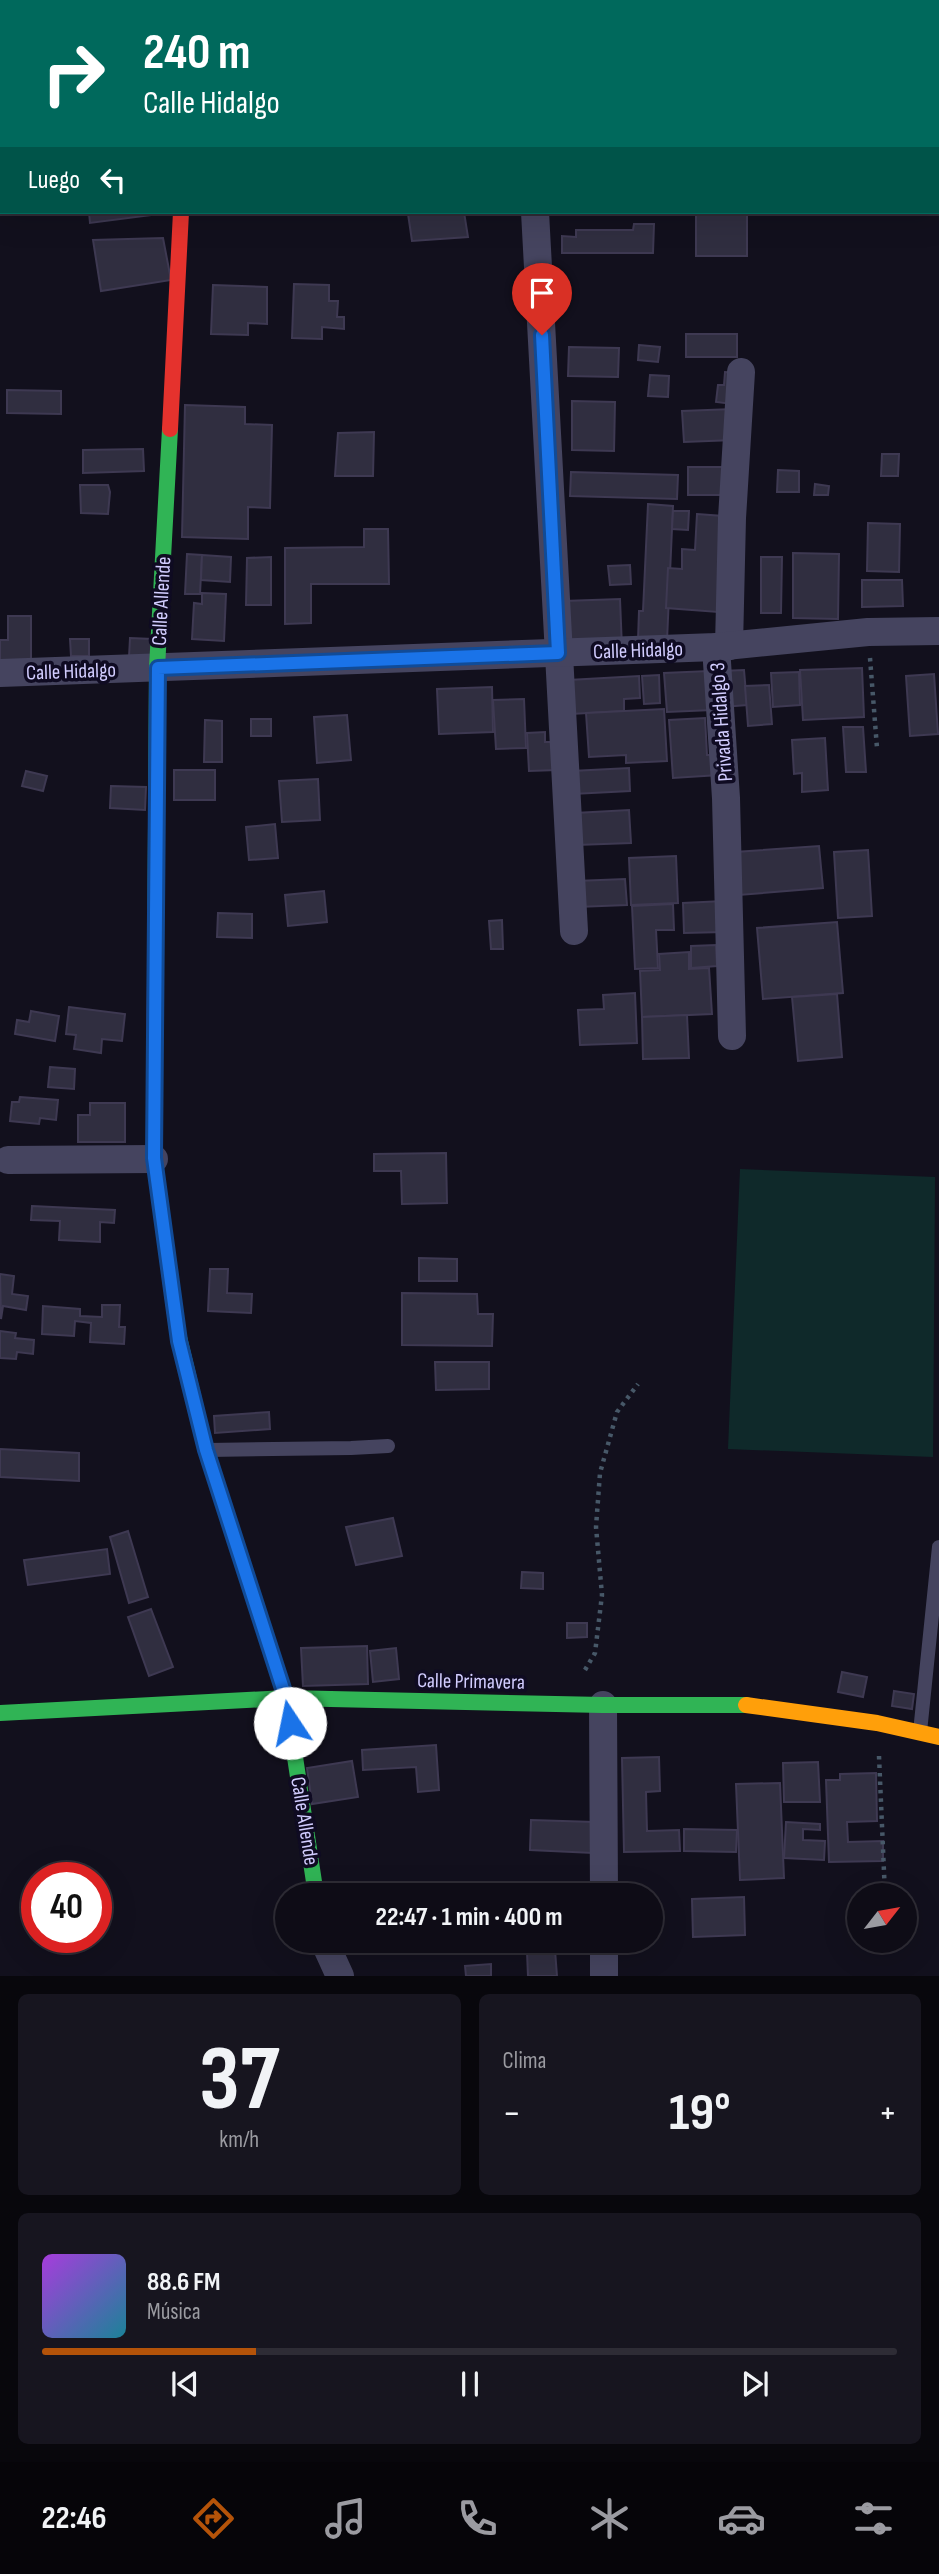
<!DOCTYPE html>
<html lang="es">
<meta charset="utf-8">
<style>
:root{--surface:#0e0c16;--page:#17151f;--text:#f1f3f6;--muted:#9b9ba1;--line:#2e2c35;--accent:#b45309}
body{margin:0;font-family:"Sofia Sans Condensed",sans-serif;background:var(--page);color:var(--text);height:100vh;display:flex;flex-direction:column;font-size:26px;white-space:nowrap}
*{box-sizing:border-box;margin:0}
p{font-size:23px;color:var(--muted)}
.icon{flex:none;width:38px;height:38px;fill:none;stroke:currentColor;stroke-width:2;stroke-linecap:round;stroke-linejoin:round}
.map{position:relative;height:1976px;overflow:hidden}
.sheet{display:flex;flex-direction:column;gap:18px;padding:18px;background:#08070c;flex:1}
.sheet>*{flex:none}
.top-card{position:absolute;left:0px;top:0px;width:940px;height:214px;box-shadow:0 7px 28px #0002,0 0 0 2px var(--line);background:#00695c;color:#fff;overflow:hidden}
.needle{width:46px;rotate:59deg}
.controls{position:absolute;left:847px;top:1883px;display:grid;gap:14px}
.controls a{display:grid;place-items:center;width:70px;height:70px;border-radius:50%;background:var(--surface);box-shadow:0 7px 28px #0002,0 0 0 2px var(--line);font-size:35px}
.speed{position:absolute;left:21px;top:1862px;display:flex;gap:14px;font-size:35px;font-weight:700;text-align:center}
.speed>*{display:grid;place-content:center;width:91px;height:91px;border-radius:50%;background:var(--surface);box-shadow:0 7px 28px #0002,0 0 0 2px var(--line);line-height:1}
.speed .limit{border:10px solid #d22;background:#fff;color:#111}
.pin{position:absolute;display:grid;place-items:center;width:60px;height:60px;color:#fff;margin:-72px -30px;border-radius:50% 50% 50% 0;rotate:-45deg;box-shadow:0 0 7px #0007}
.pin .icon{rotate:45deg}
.me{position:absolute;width:77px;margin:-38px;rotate:349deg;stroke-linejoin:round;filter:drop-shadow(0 0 5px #0008)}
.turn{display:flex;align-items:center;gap:24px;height:147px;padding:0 28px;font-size:32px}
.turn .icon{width:91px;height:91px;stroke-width:2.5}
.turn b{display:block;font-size:49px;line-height:60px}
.then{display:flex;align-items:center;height:66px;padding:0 28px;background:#0003;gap:14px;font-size:26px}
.big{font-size:52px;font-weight:700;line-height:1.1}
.sheet .widget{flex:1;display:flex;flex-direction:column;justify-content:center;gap:10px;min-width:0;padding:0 24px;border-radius:10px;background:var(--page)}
.sheet .dial{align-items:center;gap:0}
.dial b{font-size:91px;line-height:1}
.song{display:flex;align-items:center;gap:21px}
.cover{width:84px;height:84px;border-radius:10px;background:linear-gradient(135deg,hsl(280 70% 55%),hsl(190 70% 35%))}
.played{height:7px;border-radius:4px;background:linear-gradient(90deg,var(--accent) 25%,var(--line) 25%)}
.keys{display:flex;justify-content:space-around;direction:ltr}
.heat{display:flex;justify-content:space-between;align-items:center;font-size:38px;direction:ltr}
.sheet .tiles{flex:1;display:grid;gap:18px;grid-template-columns:1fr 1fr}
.widget:last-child{grid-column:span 2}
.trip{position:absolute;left:275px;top:1883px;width:388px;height:70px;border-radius:35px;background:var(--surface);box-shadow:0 7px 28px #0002,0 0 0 2px var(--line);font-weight:700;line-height:70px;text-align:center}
.tabs{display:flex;height:112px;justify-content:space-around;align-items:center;background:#060509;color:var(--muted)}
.tabs .icon{width:49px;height:49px}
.tabs .active{color:var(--accent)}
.tabs b{font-size:32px;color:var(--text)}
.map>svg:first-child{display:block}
.green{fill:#0f292a}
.building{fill:#302e40;stroke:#3e3952;stroke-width:2}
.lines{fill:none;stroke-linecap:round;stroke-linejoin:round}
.path{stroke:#475868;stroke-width:4.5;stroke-dasharray:3.5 5;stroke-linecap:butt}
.lane{stroke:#45445f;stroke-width:14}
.street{stroke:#45445f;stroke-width:28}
.fast{stroke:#30b455;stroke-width:16}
.slow{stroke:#ff9f0a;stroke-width:16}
.jam{stroke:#e5322d;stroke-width:16}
.route-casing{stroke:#114b97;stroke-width:18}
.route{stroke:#1a73e8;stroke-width:12}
.labels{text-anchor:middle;stroke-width:7;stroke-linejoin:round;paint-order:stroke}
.street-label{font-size:21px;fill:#d2cdff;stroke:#0f0b22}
</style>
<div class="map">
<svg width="939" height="1976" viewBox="0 0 939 1976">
<rect width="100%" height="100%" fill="#12101d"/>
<polygon class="green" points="740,1169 935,1177 933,1457 728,1449"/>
<g class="building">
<polygon points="89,212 151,212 152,215 90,223"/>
<polygon points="411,212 464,212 468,237 412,241 408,214"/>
<rect x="696" y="213" width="51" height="43"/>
<polygon points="634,224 654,224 653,253 562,253 562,236 576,237 576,230 633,230"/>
<polygon points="163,238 171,280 101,291 93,240"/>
<polygon points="294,284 329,285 329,301 338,301 337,317 344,317 344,329 322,327 322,339 292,338"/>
<polygon points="213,285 267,287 267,324 248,323 248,335 211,334"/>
<rect x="686" y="334" width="51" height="23"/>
<polygon points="639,345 660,347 658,362 638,360"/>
<polygon points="569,347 619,348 618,377 568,376"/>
<polygon points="725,372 734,373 732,404 716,402 718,385 724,385"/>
<polygon points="650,375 669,376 668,397 648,396"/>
<polygon points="7,390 61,391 61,414 7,413"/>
<polygon points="572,401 615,402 614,451 572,450"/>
<polygon points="185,405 245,407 245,424 272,425 270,508 248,507 248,539 182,537"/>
<polygon points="733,409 734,440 684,442 682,411"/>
<polygon points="374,432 373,476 335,476 338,433"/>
<polygon points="143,449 144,471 83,473 83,450"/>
<polygon points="882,454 899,454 898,476 881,476"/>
<rect x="688" y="467" width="39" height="28"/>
<polygon points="778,470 799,471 799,492 777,492"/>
<polygon points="571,472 678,475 677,499 570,496"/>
<polygon points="815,484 829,486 828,495 814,495"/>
<polygon points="80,485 108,485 110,492 108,514 81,513"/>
<polygon points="648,504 673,506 667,641 638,640 639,611 643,611"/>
<polygon points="673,511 689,511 688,530 672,529"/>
<polygon points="697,514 723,516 718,612 666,608 668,568 682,569 682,549 695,550"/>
<polygon points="868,523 900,524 899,572 867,571"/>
<polygon points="364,529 388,529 389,584 311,584 311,623 285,624 285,548 364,547"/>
<polygon points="793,553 839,554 838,619 793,618"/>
<polygon points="187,554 202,555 200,594 185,594"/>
<polygon points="202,555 231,557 230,582 201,580"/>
<polygon points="271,557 271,605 246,605 247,558"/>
<polygon points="761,557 782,557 781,613 761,613"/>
<polygon points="630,565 631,584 610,585 608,566"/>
<polygon points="862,580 902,580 903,606 862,607"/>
<polygon points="202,593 226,594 224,641 192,639 194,603 202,604"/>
<polygon points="620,599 622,648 566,650 564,601"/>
<polygon points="8,616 31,616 31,669 0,664 0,640 8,640"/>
<polygon points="130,638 152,639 151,658 129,657"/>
<polygon points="70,639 89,639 89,656 71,656"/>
<polygon points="862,668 864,717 803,720 800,670"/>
<polygon points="744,670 747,705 723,707 721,671"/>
<polygon points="709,671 712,710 667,712 664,673"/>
<polygon points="799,672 800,705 773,707 771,673"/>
<polygon points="934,674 938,734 910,736 906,676"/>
<polygon points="659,675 660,703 644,704 642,676"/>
<polygon points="639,676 640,698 624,699 624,711 571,714 569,680"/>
<polygon points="769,685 772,724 748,726 745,686"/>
<polygon points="492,687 493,732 439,734 437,689"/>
<polygon points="524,699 526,748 496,749 493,700"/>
<polygon points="664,709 667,761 626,763 626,755 589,757 586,713"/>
<polygon points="347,715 351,760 317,763 314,717"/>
<polygon points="705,718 707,755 718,755 719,775 673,778 669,720"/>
<rect x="251" y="719" width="20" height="17"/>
<polygon points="205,720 222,721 222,762 204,762"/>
<polygon points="843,727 863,727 866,772 846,772"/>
<polygon points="545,732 545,742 555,742 557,770 529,771 527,733"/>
<polygon points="825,738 828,790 802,792 802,773 794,774 792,740"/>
<polygon points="629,768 630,791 573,794 572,771"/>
<rect x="174" y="770" width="41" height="30"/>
<polygon points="26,771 47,776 43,791 22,786"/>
<polygon points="318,779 320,820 282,822 279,781"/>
<polygon points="111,786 146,787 145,810 110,808"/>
<polygon points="629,810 631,843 577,845 575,813"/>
<polygon points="275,824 278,858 249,860 246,827"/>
<polygon points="819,846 823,888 739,895 735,852"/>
<polygon points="868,850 872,916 838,918 834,852"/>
<polygon points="676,856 678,903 631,905 629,858"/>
<polygon points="625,879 627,905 577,907 576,881"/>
<polygon points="324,891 327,922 288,926 285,895"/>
<polygon points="723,901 724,932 684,933 683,903"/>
<polygon points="673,904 674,930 656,930 658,968 635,969 632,906"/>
<polygon points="218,913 252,914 252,938 217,937"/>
<polygon points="502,920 503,949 491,949 489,921"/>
<polygon points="837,922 843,993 763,999 757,928"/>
<polygon points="716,945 717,966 691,968 691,946"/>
<polygon points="689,952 689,969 709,968 712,1014 642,1017 640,971 660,970 659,954"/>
<polygon points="635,993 637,1043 580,1045 578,1010 604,1009 603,995"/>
<polygon points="837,994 842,1057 798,1061 792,997"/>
<polygon points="69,1007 125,1014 122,1041 102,1039 101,1053 74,1049 76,1035 66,1034"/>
<polygon points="31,1011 59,1016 55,1041 15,1034 17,1020 29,1022"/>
<polygon points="687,1015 689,1058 643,1059 642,1017"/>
<polygon points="50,1067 75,1069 74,1089 48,1087"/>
<polygon points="20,1097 58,1100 56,1120 40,1118 39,1124 10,1121 12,1102 19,1102"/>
<polygon points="90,1103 125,1103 125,1142 78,1142 78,1115 90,1115"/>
<polygon points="446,1153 447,1203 402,1204 401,1171 374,1171 374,1154"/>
<polygon points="32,1206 115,1210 114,1223 100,1222 100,1242 59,1240 60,1221 31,1220"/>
<polygon points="419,1258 457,1259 457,1281 419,1281"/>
<polygon points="210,1269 228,1269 227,1293 252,1294 251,1313 208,1311"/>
<polygon points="0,1274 14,1276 12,1294 28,1296 26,1310 3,1306 1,1319"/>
<polygon points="402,1293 477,1294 478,1314 493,1314 492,1346 402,1345"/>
<polygon points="102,1305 120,1305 119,1327 125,1327 124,1344 90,1342 91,1323 75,1321 74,1336 42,1334 43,1306 80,1309 80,1316 102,1317"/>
<polygon points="0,1331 16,1333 15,1338 34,1340 33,1354 17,1352 16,1359 0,1358"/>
<polygon points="435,1362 489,1362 489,1389 436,1390"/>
<polygon points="269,1412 270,1429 215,1433 214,1416"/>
<polygon points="0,1449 79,1453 79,1481 0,1477"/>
<polygon points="393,1518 402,1556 356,1565 346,1527"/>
<polygon points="128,1531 148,1597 129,1603 110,1537"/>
<polygon points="107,1549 110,1574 28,1585 24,1560"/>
<polygon points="522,1572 543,1573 543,1589 521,1588"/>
<polygon points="151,1609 173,1667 149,1676 128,1617"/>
<polygon points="567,1623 587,1623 587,1637 567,1638"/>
<polygon points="367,1646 368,1684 303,1686 301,1648"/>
<polygon points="396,1648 399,1679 373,1682 370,1651"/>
<polygon points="842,1672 867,1677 863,1697 838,1692"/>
<polygon points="894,1691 914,1694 912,1709 892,1706"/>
<polygon points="436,1745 439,1790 418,1792 416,1767 363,1770 362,1750"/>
<polygon points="659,1757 660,1791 646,1792 647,1831 679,1830 680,1851 624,1852 622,1758"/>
<polygon points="352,1761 358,1797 312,1804 307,1768"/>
<polygon points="818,1762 820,1802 784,1802 783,1763"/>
<polygon points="876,1773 877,1821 847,1822 848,1842 883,1841 883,1861 829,1862 826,1780 840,1780 840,1774"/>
<polygon points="780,1783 784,1878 740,1880 736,1784"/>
<polygon points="531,1820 594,1822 593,1853 530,1850"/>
<polygon points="786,1822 820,1824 820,1830 803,1829 803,1840 825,1841 824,1860 784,1858"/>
<polygon points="684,1829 737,1830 736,1852 684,1851"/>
<polygon points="744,1897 745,1935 693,1937 692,1899"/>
<polygon points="555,1950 557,1976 528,1976 527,1952"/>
<polygon points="491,1964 491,1976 466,1976 465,1966"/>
</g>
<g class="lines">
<g class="path">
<polyline points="870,658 877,748"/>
<polyline points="585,1670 595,1653 602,1595 596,1527 600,1473 617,1412 638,1384"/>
<polyline points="879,1756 885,1895"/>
</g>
<g class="lane">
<polyline points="208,1450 351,1448 388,1446"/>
<polyline points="920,1732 939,1547"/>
</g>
<g class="street">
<polyline points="522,0 522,2"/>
<polyline points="215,2 215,0"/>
<polyline points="405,2 415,0"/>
<polyline points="0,62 2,62"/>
<polyline points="535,212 574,931"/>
<polyline points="729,646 732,518 741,372"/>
<polyline points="716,647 726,798 732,1036"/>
<polyline points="0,673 716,647 868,632 939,631"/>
<polyline points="8,1160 154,1159"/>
<polyline points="603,1705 604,1895"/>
<polyline points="324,1941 340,1976"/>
<polyline points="604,1941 604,1976"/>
</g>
<g class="fast">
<polyline points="155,984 157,668 170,429"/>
<polyline points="177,1329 206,1450 286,1698 316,1895"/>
<polyline points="0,1713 286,1698 603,1705 746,1705"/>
</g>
<polyline class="slow" points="746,1705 877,1723 939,1737"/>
<g class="jam">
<polyline points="170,429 181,212"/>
<polyline points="155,984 154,1159 177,1329"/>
</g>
</g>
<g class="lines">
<g class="route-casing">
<polyline id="route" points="290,1723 286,1698 206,1450 179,1341 154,1158 158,668 558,653 542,335"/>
</g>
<use href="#route" class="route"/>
</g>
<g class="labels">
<g class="street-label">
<text transform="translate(161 601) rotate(-87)" y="7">Calle Allende</text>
<text transform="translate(638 650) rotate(-2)" y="7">Calle Hidalgo</text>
<text transform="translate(71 671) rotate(-2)" y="7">Calle Hidalgo</text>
<text transform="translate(721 722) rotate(-94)" y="7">Privada Hidalgo 3</text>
<text transform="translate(471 1681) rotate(1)" y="7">Calle Primavera</text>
<text transform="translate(305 1821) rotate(81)" y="7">Calle Allende</text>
</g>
</g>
</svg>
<div class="controls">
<a><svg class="needle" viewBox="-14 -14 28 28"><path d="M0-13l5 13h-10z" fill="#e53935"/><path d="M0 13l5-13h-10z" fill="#9b9ba1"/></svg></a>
</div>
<div class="speed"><div class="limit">40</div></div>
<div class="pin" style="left:542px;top:335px;background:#d93025"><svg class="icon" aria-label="arrive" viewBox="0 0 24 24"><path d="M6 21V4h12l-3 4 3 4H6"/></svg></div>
<svg class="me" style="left:290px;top:1723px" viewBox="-20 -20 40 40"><circle r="19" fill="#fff"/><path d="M0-13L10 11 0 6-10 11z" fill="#1a73e8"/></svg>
<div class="trip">22:47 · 1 min · 400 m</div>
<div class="top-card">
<div class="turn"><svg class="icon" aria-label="right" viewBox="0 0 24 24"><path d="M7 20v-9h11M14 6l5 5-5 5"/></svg><div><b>240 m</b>Calle Hidalgo</div></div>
<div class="then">Luego<svg class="icon" aria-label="left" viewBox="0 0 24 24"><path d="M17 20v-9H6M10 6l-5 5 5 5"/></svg></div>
</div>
</div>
<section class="sheet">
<div class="tiles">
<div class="widget dial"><b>37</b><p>km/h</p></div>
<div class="widget"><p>Clima</p>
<div class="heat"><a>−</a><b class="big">19°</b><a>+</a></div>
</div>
<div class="widget">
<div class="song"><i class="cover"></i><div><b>88.6 FM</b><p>Música</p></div></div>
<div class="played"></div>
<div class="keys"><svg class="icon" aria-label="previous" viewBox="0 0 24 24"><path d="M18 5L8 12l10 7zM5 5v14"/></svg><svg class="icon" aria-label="pause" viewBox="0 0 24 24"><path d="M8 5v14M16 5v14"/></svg><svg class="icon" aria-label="next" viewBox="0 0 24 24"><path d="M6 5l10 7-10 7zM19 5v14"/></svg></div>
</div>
</div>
</section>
<nav class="tabs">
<b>22:46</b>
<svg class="icon active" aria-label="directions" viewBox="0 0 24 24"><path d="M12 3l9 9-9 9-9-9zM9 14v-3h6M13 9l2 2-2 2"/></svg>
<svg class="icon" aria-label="music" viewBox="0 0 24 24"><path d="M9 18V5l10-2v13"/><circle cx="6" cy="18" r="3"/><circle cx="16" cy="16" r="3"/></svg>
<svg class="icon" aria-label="phone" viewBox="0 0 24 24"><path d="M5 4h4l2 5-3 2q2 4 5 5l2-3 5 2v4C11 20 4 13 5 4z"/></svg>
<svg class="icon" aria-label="climate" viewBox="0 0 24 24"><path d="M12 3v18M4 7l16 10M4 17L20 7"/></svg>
<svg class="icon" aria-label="car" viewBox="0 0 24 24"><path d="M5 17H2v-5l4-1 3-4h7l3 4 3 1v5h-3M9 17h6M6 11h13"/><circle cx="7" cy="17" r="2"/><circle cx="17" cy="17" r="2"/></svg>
<svg class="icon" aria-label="filters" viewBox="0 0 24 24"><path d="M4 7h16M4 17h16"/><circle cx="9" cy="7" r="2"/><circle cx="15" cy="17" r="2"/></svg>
</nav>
